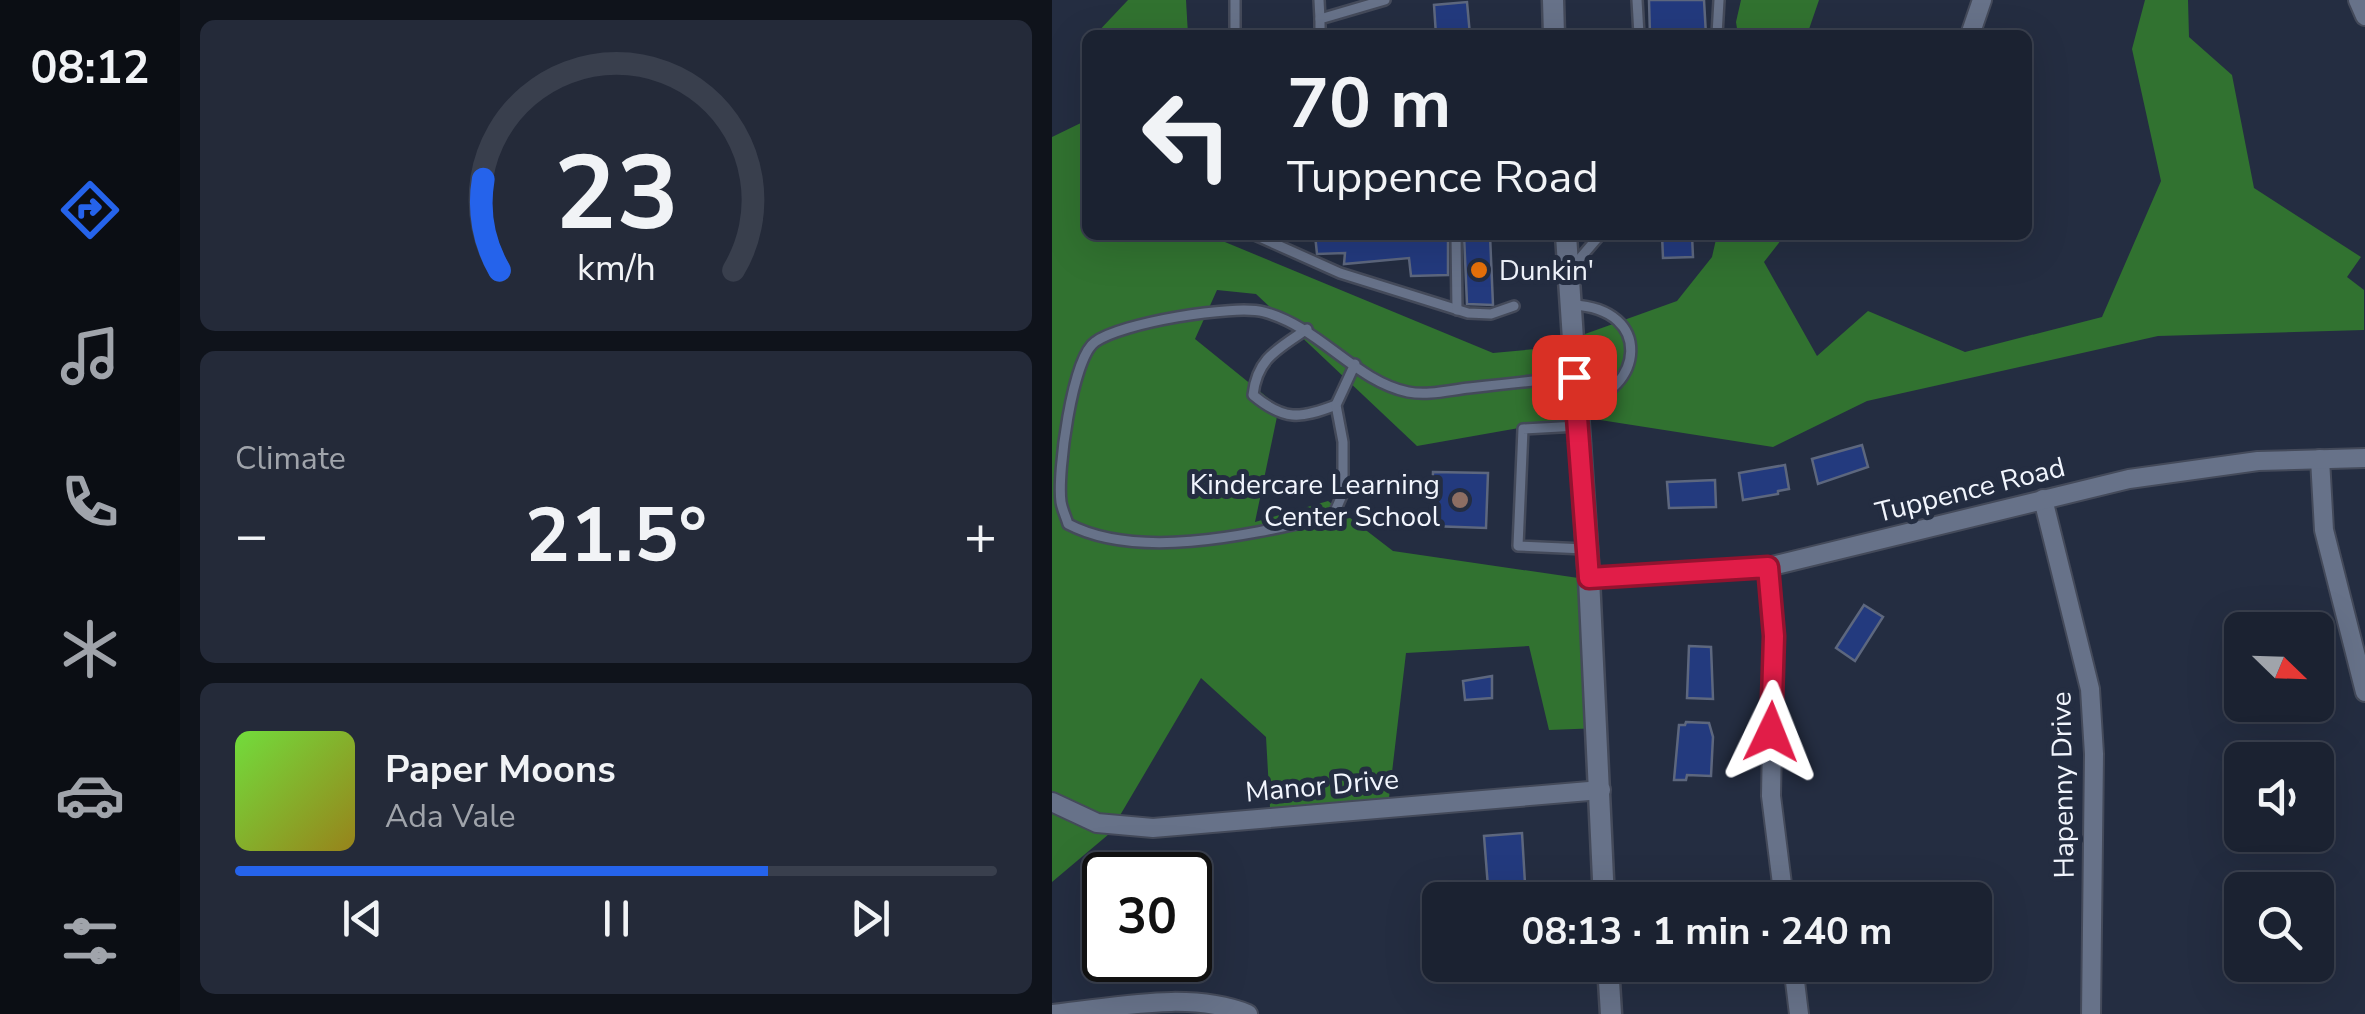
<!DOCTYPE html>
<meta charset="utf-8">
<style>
:root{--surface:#1b2231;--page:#242a39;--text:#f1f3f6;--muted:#a0a4ab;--line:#393f4d;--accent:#2563eb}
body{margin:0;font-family:"Nunito Sans",sans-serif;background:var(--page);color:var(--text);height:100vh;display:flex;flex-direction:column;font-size:38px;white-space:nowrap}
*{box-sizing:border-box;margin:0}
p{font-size:32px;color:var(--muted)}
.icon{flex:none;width:55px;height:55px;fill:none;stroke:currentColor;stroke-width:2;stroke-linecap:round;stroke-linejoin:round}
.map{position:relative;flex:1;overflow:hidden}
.sheet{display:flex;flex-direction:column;gap:20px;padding:20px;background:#0f131b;width:872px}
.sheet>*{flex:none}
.banner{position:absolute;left:30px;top:30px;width:950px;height:210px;border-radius:15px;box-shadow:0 10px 40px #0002,0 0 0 2px var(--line);background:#1b2231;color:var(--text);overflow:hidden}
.needle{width:65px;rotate:113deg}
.buttons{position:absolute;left:1172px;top:612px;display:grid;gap:20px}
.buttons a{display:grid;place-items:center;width:110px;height:110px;border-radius:15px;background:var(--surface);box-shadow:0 10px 40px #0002,0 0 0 2px var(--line);font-size:50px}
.speed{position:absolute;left:30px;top:852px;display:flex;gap:20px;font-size:50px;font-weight:700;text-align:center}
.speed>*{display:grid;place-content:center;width:130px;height:130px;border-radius:50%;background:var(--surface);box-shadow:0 10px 40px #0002,0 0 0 2px var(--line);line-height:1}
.speed .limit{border:5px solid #111;border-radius:15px;background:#fff;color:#111}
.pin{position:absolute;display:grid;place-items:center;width:85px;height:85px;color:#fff;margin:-42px;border-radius:20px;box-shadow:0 5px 15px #0006}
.me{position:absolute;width:110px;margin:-55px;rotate:2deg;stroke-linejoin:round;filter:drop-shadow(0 0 8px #0008)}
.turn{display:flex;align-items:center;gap:35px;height:210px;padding:0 40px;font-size:45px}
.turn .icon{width:130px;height:130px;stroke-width:2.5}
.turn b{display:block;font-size:70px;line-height:85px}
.big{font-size:75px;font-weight:700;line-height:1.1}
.sheet .widget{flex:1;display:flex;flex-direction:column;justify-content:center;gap:15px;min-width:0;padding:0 35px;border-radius:15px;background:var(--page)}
.sheet .dial{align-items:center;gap:0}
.dial svg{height:260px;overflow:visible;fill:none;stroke:var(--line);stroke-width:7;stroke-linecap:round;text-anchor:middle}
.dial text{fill:var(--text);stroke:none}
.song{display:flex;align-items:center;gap:30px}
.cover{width:120px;height:120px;border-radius:15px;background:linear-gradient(135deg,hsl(100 70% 55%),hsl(50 70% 35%))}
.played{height:10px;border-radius:5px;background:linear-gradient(90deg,var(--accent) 70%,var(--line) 70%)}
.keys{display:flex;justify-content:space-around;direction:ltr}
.heat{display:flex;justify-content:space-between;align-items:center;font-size:55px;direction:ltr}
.trip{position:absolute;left:370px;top:882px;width:570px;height:100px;border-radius:15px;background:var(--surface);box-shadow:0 10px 40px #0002,0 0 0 2px var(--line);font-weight:700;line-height:100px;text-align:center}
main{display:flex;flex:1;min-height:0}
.menu{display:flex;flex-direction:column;width:180px;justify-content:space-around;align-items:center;background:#0b0e14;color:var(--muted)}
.menu .icon{width:70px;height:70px}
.menu .current{color:var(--accent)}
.menu b{font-size:45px;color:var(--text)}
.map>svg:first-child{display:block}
.forest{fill:#317230}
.building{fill:#233a7e;stroke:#5d677e;stroke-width:2.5}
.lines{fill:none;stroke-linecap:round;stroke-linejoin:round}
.service-casing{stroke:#444a5a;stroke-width:14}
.minor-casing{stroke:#444a5a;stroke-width:22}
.tertiary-casing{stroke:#444a5a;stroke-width:25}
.service{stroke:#677289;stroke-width:9}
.minor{stroke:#677289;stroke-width:18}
.tertiary{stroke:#677289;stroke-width:20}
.route-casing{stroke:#92132f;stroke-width:25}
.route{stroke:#e11d48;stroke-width:18}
.food-dot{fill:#e8710a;stroke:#242d41;stroke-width:4}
.education-dot{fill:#8d6e63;stroke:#242d41;stroke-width:4}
.labels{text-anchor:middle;stroke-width:10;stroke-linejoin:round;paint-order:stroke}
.poi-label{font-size:28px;fill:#f1f5fd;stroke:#242d41;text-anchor:start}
.street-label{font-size:28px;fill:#f1f5fd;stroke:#242d41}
</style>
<main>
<nav class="menu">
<b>08:12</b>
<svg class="icon current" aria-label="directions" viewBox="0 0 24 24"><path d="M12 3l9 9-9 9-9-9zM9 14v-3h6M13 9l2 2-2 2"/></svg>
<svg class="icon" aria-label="music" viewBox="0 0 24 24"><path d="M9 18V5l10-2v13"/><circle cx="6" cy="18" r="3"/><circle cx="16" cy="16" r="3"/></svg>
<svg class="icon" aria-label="phone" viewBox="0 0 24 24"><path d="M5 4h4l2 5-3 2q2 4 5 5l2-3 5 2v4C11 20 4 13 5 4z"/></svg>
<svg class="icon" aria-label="climate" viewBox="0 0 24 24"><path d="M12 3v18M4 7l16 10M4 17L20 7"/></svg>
<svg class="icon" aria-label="car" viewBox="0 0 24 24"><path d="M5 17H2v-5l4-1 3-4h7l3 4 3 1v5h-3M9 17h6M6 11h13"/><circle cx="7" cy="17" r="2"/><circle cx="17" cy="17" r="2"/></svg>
<svg class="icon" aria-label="filters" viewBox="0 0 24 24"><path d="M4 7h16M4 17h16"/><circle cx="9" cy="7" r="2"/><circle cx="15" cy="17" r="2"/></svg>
</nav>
<section class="sheet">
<div class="widget dial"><svg viewBox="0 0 100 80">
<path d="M14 69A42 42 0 1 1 86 69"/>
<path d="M14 69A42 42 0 0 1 9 41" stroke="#2563eb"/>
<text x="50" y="56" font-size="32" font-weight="700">23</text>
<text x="50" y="72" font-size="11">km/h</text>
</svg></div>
<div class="widget"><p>Climate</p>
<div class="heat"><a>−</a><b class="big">21.5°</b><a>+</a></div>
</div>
<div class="widget">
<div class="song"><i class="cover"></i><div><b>Paper Moons</b><p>Ada Vale</p></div></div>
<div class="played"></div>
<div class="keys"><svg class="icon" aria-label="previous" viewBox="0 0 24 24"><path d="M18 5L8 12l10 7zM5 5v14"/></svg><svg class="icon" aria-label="pause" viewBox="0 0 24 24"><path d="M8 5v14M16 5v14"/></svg><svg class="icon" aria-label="next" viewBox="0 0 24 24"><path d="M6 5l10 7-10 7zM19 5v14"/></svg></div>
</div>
</section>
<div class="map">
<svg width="1313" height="1014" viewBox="0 0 1313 1014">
<rect width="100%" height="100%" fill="#242d41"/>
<g class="forest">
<polygon points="76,0 134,0 136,35 43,35"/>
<polygon points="689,0 767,0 755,35 686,35 684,22"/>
<polygon points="1093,0 1136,0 1137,37 1180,75 1202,188 1309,257 1295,277 1312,290 1312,330 1106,336 815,401 721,447 529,417 365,446 204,294 165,290 143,339 227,407 203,522 276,501 341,551 540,580 549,728 497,730 477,646 354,653 335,815 219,825 214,737 149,678 57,834 0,882 0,137 35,120 35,235 156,235 441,353 494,348 625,301 660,257 665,235 733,235 712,262 765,356 816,311 913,352 1050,317 1109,181 1080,49"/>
</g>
<g class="building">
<polygon points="597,0 652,0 654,35 598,35"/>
<polygon points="415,2 418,35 384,35 382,5"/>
<polygon points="263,235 396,235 396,275 359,276 357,258 292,264 293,253 265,254"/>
<polygon points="412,235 438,235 441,305 415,304"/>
<polygon points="610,235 640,235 641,257 611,258"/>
<polygon points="810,445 816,467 766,484 760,459"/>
<polygon points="733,465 737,489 726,491 726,494 691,500 687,473"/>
<polygon points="381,472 436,473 434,528 379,526"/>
<polygon points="663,480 664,507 617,508 615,482"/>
<polygon points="812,605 831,617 803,661 784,648"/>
<polygon points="637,646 659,647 661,699 635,698"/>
<polygon points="440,676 440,698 413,700 411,681"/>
<polygon points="634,722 657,723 661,737 659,776 635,775 634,780 622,780 627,725 633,725"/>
<polygon points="470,833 474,900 437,900 432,836"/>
</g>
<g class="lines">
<g class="service-casing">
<g id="service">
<polyline points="267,0 268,19"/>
<polyline points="585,0 587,35"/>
<polyline points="183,35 183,0"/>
<polyline points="268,35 268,19 333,0"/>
<polyline points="665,35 667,0"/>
<polyline points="203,235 288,273 416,313 439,314 462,306"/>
<polyline points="404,235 405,310"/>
<polyline points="518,270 548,235"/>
<path d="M521 305C602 309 592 391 527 404"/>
<path d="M255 329C226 349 205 358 201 395 232 421 248 419 284 405"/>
<path d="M303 364 284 405 291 442V493L281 516C204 533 88 562 16 524 14 517 10 509 9 502 5 473 20 358 43 342 68 323 182 304 212 312 268 327 303 381 356 392 376 396 398 390 417 388 452 384 487 380 522 377"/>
<polyline points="526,426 471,429 466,546 533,549"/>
</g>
</g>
<g class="minor-casing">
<g id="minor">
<polyline points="1306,0 1313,16"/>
<polyline points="918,35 930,0"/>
<polyline points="1268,459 1272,530 1313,692"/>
<polyline points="991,499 1038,689 1042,754 1039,1014"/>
<polyline points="716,567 722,636 719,796 732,900"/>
<polyline points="537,578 716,567 1077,479 1206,461 1313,458"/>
<polyline points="0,802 45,823 101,828 549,790"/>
<polyline points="741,965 747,1014"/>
<path d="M0 1014C62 1008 136 990 196 1014"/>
</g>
</g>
<g class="tertiary-casing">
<g id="tertiary">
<polyline points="501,0 502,35"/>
<polyline points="514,235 537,578 552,900"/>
<polyline points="556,965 559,1014"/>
</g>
</g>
<use href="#service" class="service"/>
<use href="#minor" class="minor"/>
<use href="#tertiary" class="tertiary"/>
</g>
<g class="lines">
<g class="route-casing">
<polyline id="route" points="522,377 537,578 716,567 722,636 719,732"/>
</g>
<use href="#route" class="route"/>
</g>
<circle class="food-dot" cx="427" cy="270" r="10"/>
<circle class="education-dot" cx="408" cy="500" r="10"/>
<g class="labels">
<g class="poi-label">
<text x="447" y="280">Dunkin'</text>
<text x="388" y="494" text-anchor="end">Kindercare Learning<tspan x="388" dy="32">Center School</tspan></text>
</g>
<g class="street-label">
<text transform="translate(918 489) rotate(-14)" y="10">Tuppence Road</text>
<text transform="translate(270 785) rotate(-5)" y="10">Manor Drive</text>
<text transform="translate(1010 785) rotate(-91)" y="10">Hapenny Drive</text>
</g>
</g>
</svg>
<div class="buttons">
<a><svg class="needle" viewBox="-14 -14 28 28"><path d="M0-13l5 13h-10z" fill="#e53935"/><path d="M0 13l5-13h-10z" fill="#a0a4ab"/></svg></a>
<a><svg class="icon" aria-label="sound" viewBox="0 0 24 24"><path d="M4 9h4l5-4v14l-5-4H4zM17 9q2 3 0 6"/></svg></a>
<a><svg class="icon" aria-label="search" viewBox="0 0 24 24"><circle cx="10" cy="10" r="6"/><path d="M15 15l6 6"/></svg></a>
</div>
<div class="speed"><div class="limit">30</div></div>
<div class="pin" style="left:522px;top:377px;background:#d93025"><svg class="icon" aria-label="arrive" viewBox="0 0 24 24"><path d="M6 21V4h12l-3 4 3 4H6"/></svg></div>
<svg class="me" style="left:719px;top:732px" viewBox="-20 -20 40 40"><path d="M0-17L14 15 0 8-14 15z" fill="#e11d48" stroke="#fff" stroke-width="4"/></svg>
<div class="trip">08:13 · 1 min · 240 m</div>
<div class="banner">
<div class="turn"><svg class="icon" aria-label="left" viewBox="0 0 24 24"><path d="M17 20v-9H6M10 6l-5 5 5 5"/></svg><div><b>70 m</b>Tuppence Road</div></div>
</div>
</div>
</main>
